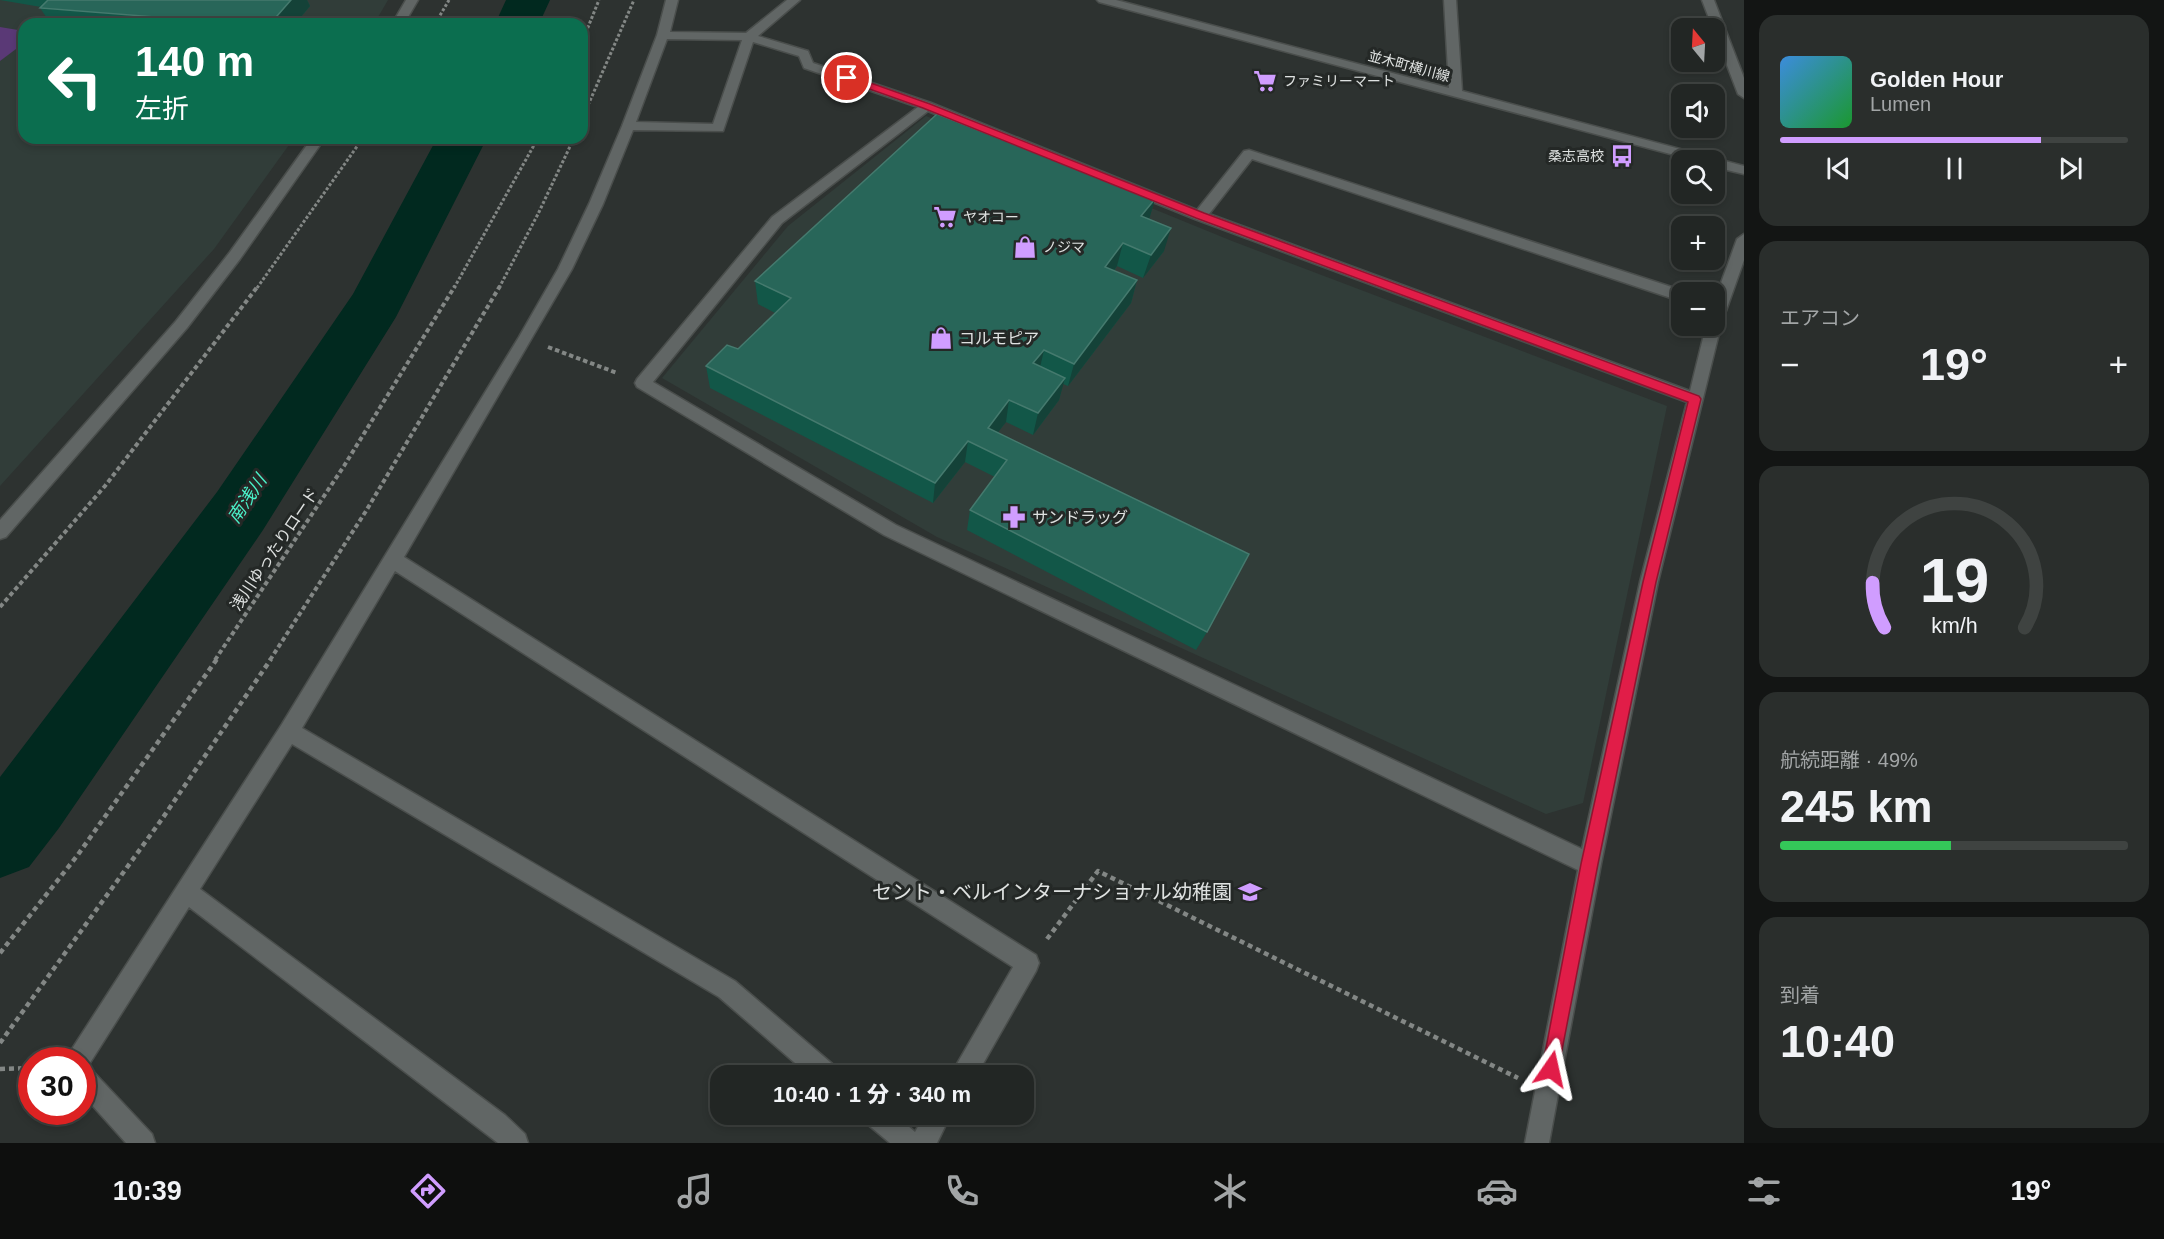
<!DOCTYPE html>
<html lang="ja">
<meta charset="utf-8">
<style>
:root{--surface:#222624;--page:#2a2e2c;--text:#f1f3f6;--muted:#a2a5a6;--line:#3f4341;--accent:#d09dff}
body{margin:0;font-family:Arial,"Noto Sans JP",sans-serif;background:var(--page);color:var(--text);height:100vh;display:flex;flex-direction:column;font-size:22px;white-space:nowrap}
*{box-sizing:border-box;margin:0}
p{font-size:20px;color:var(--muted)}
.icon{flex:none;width:33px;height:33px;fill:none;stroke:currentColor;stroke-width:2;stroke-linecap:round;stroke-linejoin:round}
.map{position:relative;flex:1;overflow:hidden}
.side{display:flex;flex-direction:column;gap:15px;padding:15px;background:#131514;width:420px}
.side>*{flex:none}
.hud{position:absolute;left:18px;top:18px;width:570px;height:126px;border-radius:18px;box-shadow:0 3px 9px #0003,0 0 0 2px var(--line);background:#0b6e4f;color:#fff;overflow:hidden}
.needle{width:39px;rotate:342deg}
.buttons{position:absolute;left:1671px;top:18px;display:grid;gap:12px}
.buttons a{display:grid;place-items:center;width:54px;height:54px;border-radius:12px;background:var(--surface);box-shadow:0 3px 9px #0003,0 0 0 2px var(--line);font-size:30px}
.speed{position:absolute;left:18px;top:1047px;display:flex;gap:12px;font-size:30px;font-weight:700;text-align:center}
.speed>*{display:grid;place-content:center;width:78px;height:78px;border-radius:50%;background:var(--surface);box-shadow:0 3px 9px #0003,0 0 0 2px var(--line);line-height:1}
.speed .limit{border:9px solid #d22;background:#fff;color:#111}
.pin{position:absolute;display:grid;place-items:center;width:51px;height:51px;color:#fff;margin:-26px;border:3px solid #fff;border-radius:50%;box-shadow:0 2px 6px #0007}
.me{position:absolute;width:66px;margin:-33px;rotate:11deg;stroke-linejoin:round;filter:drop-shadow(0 0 4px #0008)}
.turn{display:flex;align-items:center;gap:21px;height:126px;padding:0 18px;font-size:27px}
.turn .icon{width:78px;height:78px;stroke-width:2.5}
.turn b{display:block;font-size:42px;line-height:51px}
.big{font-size:45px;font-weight:800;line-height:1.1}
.side .card{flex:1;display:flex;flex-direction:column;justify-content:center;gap:9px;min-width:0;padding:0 21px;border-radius:18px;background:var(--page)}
.side .dial{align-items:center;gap:0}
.dial svg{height:156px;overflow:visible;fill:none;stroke:var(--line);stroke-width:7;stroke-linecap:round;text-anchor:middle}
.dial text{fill:var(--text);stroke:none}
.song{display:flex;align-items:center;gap:18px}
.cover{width:72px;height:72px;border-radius:9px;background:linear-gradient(135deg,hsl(210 70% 55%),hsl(130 70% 35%))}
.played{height:6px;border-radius:3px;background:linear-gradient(90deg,var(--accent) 75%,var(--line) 75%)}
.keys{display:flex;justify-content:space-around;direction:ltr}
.heat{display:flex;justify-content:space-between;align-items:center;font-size:33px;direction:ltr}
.charge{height:9px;border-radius:4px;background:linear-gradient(90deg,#34c759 49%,var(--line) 0)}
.trip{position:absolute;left:710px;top:1065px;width:324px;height:60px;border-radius:18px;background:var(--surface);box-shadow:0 3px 9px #0003,0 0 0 2px var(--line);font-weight:800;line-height:60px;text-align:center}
.tab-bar{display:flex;height:96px;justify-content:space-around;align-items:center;background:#0e0f0e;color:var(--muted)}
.tab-bar .icon{width:42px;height:42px}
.tab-bar .current{color:var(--accent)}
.tab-bar b{font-size:27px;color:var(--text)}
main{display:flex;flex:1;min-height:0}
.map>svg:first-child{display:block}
.built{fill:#313d39}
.green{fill:#5a3976}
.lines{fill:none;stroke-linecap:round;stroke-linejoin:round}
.river{fill:#01291f;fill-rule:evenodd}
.minor-casing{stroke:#4a4e4c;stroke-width:3}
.path-far2{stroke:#838785;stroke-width:3;stroke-dasharray:3 2;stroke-linecap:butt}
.path-far1{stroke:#838785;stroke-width:4;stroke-dasharray:4.5 3;stroke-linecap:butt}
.path{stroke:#838785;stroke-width:4.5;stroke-dasharray:5 4;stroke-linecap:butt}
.minor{fill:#616665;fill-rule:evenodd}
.wall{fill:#125748}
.shaded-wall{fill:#144238}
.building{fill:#286659;stroke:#457a6e;stroke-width:1.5}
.route{fill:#e11d48;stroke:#92132f;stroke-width:1.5}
.labels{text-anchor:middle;stroke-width:6;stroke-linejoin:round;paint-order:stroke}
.far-street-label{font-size:14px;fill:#dfe2e1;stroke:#242826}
.far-poi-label{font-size:14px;fill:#dfe2e1;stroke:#242826;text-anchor:start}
.poi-label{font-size:16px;fill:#dfe2e1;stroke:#242826;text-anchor:start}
.street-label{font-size:16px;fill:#dfe2e1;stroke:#242826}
.water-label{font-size:18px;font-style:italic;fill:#4af1c9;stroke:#242826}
.near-poi-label{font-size:20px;fill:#dfe2e1;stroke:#242826;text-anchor:end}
</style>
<main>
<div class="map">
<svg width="1744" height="1143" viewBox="0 0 1744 1143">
<rect width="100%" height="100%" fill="#2d3230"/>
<g class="built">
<polygon points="0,0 388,0 374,24 24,24 24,138 294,138 214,249 0,486"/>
<polygon points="926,116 1232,241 1667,406 1583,803 1546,814 937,537 662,378 788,226"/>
</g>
<polygon class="green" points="0,27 24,31 24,43 0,61"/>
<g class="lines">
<g class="river">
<polygon points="506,0 550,0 539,24 495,24"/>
<polygon points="437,138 487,138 396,317 263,530 59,828 29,867 0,878 0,777 217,492 353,294"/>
</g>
<g class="minor-casing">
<g id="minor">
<polygon points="406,0 418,0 404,24 392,24"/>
<path d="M666 0H678L670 32 746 33 787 0H800L758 36 808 51 813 63 931 103 1197 210 1244 151 1249 150 1687 292H1682V301L1677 300 1252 159 1209 214 1690 391 1706 326H1714V302L1737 239 1744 234V260L1721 325 1658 582 1601 864 1549 1143H1525L1578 870 884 535 637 387 635 383 637 379 772 217 918 107 804 68 799 56 753 42 723 131 633 130 603 204 572 269 404 557 1036 955 1039 963 1036 971 976 1076H950L1013 967 395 571 302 728 735 981 837 1068 841 1076H810L719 997 292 744 200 889 505 1115 525 1134 528 1143H498L189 907 88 1066 152 1134 155 1143H126L82 1094V1060H66L70 1052 282 724 519 337 558 269 589 204 622 126 657 35ZM667 39 742 40 713 124 636 122ZM928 111 1195 219 1687 402 1640 582 1582 849 896 525 653 382 782 223Z"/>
<polygon points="1097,0 1116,0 1449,88 1444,0 1456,0 1462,91 1744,166 1744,174 1714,167 1714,160 1693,160 1099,2"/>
<polygon points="1702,0 1714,0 1744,78 1744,98 1738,94"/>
<polygon points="312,138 325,138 240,259 187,328 6,537 0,539 0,520 176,321 230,252"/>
<polygon points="863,1114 894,1114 915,1132 925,1114 951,1114 937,1143 890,1143 866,1123"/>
</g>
</g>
<g class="path-far2">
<polyline points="435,24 449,0"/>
<polyline points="582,42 599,0"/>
<polyline points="582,119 634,0"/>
<polyline points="257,288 363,138"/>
<polyline points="454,288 538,138"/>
<polyline points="499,288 538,214 574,138"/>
</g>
<g class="path-far1">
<polyline points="548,347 617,373"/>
<polyline points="0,607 105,486 258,286"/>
<polyline points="215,660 344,466 455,286"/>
<polyline points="270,660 366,511 500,286"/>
</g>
<g class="path">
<polyline points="1047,939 1098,871 1518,1078"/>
<polyline points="0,953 77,856 217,659"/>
<polyline points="0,1043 162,819 271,659"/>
<polyline points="0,1069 32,1068"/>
</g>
<use href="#minor" class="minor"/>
</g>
<g class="wall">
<polygon points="0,0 307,0 310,6 295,24 51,24 40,8 41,7"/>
<polygon points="1155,199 1149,219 1164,251 1143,278 1117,266 1114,271 1137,280 1131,303 1068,386 1063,384 1059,400 1033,435 1006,422 998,432 1207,632 1196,650 967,530 970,510 995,477 965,462 933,503 710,388 706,366 738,349 775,313 758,304 755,281"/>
</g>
<g class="shaded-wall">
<polygon points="290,0 307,0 310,6 295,24 270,24"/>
<polygon points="1155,199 1148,223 1141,216"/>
<polygon points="1171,228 1164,251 1143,278 1151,255"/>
<polygon points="1123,243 1117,266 1099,290 1105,267"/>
<polygon points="1137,280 1131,303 1068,386 1074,364"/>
<polygon points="1044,350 1039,372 1033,363"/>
<polygon points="1065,378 1059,400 1033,435 1038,413"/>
<polygon points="1009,400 1006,422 985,449 988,428"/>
<polygon points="968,441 965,462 933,503 935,483"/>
</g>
<g class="building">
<polygon points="48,0 291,0 270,24 245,24 40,8"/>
<polygon points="937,114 1155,199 1141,216 1171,228 1151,255 1123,243 1105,267 1137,280 1074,364 1044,350 1033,363 1065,378 1038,413 1009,400 988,428 1249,554 1207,632 970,510 1007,460 968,441 935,483 706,366 727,345 738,349 791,298 755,281"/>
</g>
<polygon class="route" points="844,76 851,76 930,104 1204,213 1699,396 1701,399 1656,582 1598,864 1557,1076 1551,1078 1544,1076 1542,1069 1581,864 1643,582 1688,402 1196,218 923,108 844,80"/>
<defs>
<g id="supermarket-bare" transform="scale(1.8)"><path d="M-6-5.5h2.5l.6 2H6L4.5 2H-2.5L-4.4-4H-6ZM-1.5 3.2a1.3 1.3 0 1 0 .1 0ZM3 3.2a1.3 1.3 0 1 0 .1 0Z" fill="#d09dff" stroke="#242826" stroke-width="2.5" paint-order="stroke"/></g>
<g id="bus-bare" transform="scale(1.8)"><path d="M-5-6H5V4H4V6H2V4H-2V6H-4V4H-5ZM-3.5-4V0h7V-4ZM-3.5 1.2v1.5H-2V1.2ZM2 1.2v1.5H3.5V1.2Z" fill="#d09dff" stroke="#242826" stroke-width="2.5" paint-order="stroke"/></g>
<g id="shop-bare" transform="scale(1.8)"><path d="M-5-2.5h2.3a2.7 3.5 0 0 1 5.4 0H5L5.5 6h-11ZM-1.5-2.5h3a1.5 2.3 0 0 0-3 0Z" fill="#d09dff" stroke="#242826" stroke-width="2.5" paint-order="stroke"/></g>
<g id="pharmacy-bare" transform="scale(1.8)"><path d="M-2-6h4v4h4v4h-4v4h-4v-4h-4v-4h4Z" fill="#d09dff" stroke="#242826" stroke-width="2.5" paint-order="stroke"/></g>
<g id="school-bare" transform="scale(1.8)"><path d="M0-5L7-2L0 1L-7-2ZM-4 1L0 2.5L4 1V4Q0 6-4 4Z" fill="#d09dff" stroke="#242826" stroke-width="2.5" paint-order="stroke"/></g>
</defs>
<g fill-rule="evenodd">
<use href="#supermarket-bare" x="1265" y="81"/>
<use href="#bus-bare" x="1622" y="156"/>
<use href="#supermarket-bare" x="945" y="217"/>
<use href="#shop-bare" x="1025" y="247"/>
<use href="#shop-bare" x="941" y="338"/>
<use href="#pharmacy-bare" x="1014" y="517"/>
<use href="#school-bare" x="1250" y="892"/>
</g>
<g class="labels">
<g class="far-street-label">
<text transform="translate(1409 66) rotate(15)" y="5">並木町横川線</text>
</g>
<g class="far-poi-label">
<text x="1283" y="86">ファミリーマート</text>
<text x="1604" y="161" text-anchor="end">桑志高校</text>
<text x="963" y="222">ヤオコー</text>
<text x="1043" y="252">ノジマ</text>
</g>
<g class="poi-label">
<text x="959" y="344">コルモピア</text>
<text x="1032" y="523">サンドラッグ</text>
</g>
<g class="street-label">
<text transform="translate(274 549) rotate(-56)" y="6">浅川ゆったりロード</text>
</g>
<g class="water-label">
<text transform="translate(247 499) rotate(-56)" y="6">南浅川</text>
</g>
<g class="near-poi-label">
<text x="1232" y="899">セント・ベルインターナショナル幼稚園</text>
</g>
</g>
</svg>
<div class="buttons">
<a><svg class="needle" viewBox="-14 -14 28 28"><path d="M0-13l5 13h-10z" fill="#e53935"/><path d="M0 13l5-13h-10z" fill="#a2a5a6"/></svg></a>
<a><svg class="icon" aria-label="sound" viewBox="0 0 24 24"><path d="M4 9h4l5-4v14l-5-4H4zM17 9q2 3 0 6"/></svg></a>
<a><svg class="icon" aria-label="search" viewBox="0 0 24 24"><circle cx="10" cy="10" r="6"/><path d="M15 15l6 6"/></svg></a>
<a>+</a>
<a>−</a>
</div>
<div class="speed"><div class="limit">30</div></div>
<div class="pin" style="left:847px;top:78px;background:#d93025"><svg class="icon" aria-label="arrive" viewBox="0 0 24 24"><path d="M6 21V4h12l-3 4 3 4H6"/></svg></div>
<svg class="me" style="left:1551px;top:1069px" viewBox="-20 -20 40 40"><path d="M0-17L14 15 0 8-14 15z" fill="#e11d48" stroke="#fff" stroke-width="4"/></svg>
<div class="trip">10:40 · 1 分 · 340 m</div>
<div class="hud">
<div class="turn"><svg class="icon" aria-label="left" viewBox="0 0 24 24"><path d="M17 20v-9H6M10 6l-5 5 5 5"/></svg><div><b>140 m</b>左折</div></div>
</div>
</div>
<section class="side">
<div class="card">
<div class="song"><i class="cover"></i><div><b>Golden Hour</b><p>Lumen</p></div></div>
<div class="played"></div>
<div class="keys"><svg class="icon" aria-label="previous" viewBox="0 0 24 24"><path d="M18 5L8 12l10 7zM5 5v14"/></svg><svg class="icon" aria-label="pause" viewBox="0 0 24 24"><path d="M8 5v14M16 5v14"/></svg><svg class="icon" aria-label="next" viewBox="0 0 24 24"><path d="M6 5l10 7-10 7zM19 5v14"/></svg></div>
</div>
<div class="card"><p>エアコン</p>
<div class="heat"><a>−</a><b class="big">19°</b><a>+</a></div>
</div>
<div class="card dial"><svg viewBox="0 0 100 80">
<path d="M14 69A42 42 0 1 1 86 69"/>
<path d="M14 69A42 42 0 0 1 8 46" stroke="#d09dff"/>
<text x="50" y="56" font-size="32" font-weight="700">19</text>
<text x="50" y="72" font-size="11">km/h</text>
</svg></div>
<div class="card"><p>航続距離 · 49%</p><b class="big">245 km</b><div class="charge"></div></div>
<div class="card"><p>到着</p><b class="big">10:40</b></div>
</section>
</main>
<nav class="tab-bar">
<b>10:39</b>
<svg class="icon current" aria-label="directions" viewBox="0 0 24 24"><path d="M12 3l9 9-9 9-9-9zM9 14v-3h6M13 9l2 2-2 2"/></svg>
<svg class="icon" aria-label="music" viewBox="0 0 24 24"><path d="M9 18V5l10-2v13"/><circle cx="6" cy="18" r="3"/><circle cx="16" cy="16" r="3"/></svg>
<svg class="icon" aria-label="phone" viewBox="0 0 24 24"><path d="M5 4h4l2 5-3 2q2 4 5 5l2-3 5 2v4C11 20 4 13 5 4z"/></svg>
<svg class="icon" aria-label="climate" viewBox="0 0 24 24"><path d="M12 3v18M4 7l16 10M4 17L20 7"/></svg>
<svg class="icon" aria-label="car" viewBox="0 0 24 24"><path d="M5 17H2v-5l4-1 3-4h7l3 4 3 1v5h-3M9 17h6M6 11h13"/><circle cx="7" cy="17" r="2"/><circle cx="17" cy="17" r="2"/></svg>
<svg class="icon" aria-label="filters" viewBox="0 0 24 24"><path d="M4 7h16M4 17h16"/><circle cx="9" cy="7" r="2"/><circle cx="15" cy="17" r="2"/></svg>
<b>19°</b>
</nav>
